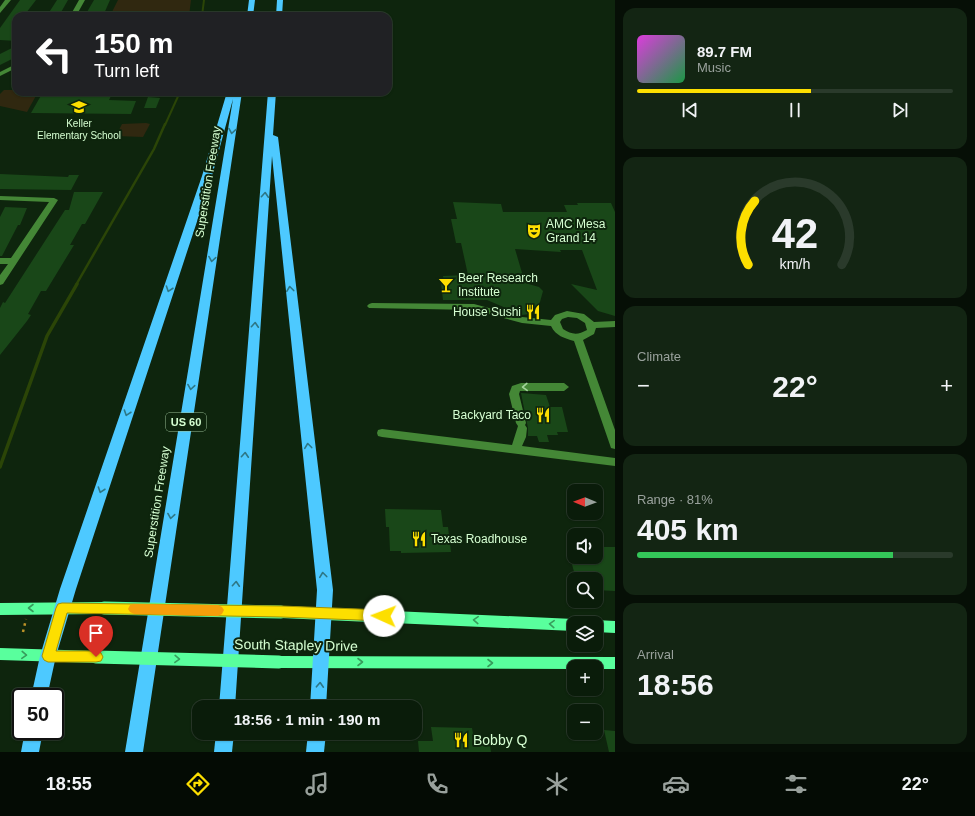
<!DOCTYPE html>
<meta charset="utf-8">
<style>
:root{--surface:#0a1c0a;--page:#132513;--text:#f1f3f6;--muted:#99a19c;--line:#2a3a2b;--accent:#fddf00}
body{margin:0;font-family:Arial,sans-serif;background:var(--page);color:var(--text);height:100vh;display:flex;flex-direction:column;font-size:15px;white-space:nowrap}
*{box-sizing:border-box;margin:0}
p{font-size:13px;color:var(--muted)}
.icon{flex:none;width:22px;height:22px;fill:none;stroke:currentColor;stroke-width:2;stroke-linecap:round;stroke-linejoin:round}
.map{position:relative;flex:1;overflow:hidden}
.drawer{display:flex;flex-direction:column;gap:8px;padding:8px;background:#060f06;width:360px}
.drawer>*{flex:none}
.guide{position:absolute;left:12px;top:12px;width:380px;height:84px;border-radius:12px;box-shadow:0 1px 3px #0004,0 0 0 1px var(--line);background:#202124;color:#fff;overflow:hidden}
.needle{width:26px;rotate:271deg}
.buttons{position:absolute;left:567px;top:484px;display:grid;gap:8px}
.buttons a{display:grid;place-items:center;width:36px;height:36px;border-radius:8px;background:var(--surface);box-shadow:0 1px 3px #0004,0 0 0 1px var(--line);font-size:20px}
.speed{position:absolute;left:12px;top:688px;display:flex;gap:8px;font-size:20px;font-weight:700;text-align:center}
.speed>*{display:grid;place-content:center;width:52px;height:52px;border-radius:50%;background:var(--surface);box-shadow:0 1px 3px #0004,0 0 0 1px var(--line);line-height:1}
.speed .limit{border:2px solid #111;border-radius:6px;background:#fff;color:#111}
.pin{position:absolute;display:grid;place-items:center;width:34px;height:34px;color:#fff;margin:-41px -17px;border-radius:50% 50% 50% 0;rotate:-45deg;box-shadow:0 0 4px #0007}
.pin .icon{rotate:45deg}
.me{position:absolute;width:44px;margin:-22px;rotate:272deg;stroke-linejoin:round;filter:drop-shadow(0 0 3px #0008)}
.turn{display:flex;align-items:center;gap:14px;height:84px;padding:0 16px;font-size:18px}
.turn .icon{width:52px;height:52px;stroke-width:2.5}
.turn b{display:block;font-size:28px;line-height:34px}
.big{font-size:30px;font-weight:800;line-height:1.1}
.drawer .card{flex:1;display:flex;flex-direction:column;justify-content:center;gap:6px;min-width:0;padding:0 14px;border-radius:12px;background:var(--page)}
.drawer .dial{align-items:center;gap:0}
.dial svg{height:104px;overflow:visible;fill:none;stroke:var(--line);stroke-width:7;stroke-linecap:round;text-anchor:middle}
.dial text{fill:var(--text);stroke:none}
.song{display:flex;align-items:center;gap:12px}
.cover{width:48px;height:48px;border-radius:6px;background:linear-gradient(135deg,hsl(300 70% 55%),hsl(140 70% 35%))}
.played{height:4px;border-radius:2px;background:linear-gradient(90deg,var(--accent) 55%,var(--line) 55%)}
.keys{display:flex;justify-content:space-around;direction:ltr}
.heat{display:flex;justify-content:space-between;align-items:center;font-size:22px;direction:ltr}
.charge{height:6px;border-radius:3px;background:linear-gradient(90deg,#34c759 81%,var(--line) 0)}
.trip{position:absolute;left:192px;top:700px;width:230px;height:40px;border-radius:12px;background:var(--surface);box-shadow:0 1px 3px #0004,0 0 0 1px var(--line);font-weight:800;line-height:40px;text-align:center}
.tabs{display:flex;height:64px;justify-content:space-around;align-items:center;background:#040b04;color:var(--muted)}
.tabs .icon{width:28px;height:28px}
.tabs .current{color:var(--accent)}
.tabs b{font-size:18px;color:var(--text)}
main{display:flex;flex:1;min-height:0}
.map>svg:first-child{display:block}
.green{fill:#302810}
.lines{fill:none;stroke-linecap:round;stroke-linejoin:round}
.stream-far2{stroke:#2b4507;stroke-width:2}
.stream-far1{stroke:#2b4507;stroke-width:2.5}
.stream{stroke:#2b4507;stroke-width:3.5}
.building{fill:#194718}
.path{stroke:#bd9328;stroke-width:2.5;stroke-dasharray:2.5 4;stroke-linecap:butt}
.minor{fill:#448736;fill-rule:evenodd}
.major{fill:#59ff9d;fill-rule:evenodd}
.highway{fill:#4dc9ff;fill-rule:evenodd}
.major-bridge{stroke:#59ff9d;stroke-width:13}
.oneway{stroke:#2e7786}
.oneway2{stroke:#a3d59b}
.oneway3{stroke:#379d5c}
.route{fill:#fddf00;stroke:#a49100}
.slow{fill:#f59e0b}
.labels{text-anchor:middle;stroke-width:4;stroke-linejoin:round;paint-order:stroke}
.far-poi-label{font-size:10px;fill:#d6ffd2;stroke:#0e250d}
.shield{fill:#0e250d;stroke:#9abe97;stroke-width:1}
.shield-label{font-size:11px;font-weight:bold;fill:#d6ffd2}
.street-label{font-size:12px;fill:#d6ffd2;stroke:#0e250d}
.poi-label{font-size:12px;fill:#d6ffd2;stroke:#0e250d;text-anchor:start}
.near-street-label{font-size:14px;fill:#d6ffd2;stroke:#0e250d}
.near-poi-label{font-size:14px;fill:#d6ffd2;stroke:#0e250d;text-anchor:start}
</style>
<main>
<div class="map">
<svg width="615" height="752" viewBox="0 0 615 752">
<rect width="100%" height="100%" fill="#0e250d"/>
<g class="green">
<polygon points="118,0 191,0 189,16 110,16"/>
<polygon points="4,90 16,90 16,92 38,92 27,112 0,106 0,94"/>
<polygon points="146,123 150,124 143,137 116,136 122,124"/>
</g>
<g class="lines">
<g class="stream-far2">
<polyline points="202,16 204,0"/>
<polyline points="165,125 180,92"/>
</g>
<polyline class="stream-far1" points="76,285 154,149 165,124"/>
<polyline class="stream" points="0,467 47,336 77,284"/>
</g>
<g class="building">
<polygon points="20,0 36,0 26,13 22,16 16,16 16,41 0,40 0,28"/>
<polygon points="57,0 68,0 60,14 48,14"/>
<polygon points="94,0 110,0 103,16 89,16 92,12 87,12"/>
<polygon points="16,46 16,57 0,65 0,54"/>
<polygon points="43,92 113,92 109,100 136,101 131,114 31,113"/>
<polygon points="148,97 160,98 156,108 144,108"/>
<polygon points="0,174 68,177 69,175 79,175 71,190 0,189"/>
<polygon points="74,192 103,192 85,224 82,224 70,245 74,245 46,291 41,291 28,314 31,315 27,321 0,355 0,308 3,302 5,303 65,210 69,210"/>
<polygon points="453,202 501,204 503,212 567,212 564,205 578,205 577,203 611,203 615,212 615,316 598,311 571,284 597,290 582,250 560,250 561,252 515,249 525,283 539,287 543,291 537,313 522,315 487,300 443,300 441,283 444,283 443,276 468,275 461,243 456,243 451,219 457,219"/>
<polygon points="5,207 27,208 20,225 18,225 2,256 0,256 0,217"/>
<polygon points="521,393 546,395 550,407 562,407 568,432 557,432 558,435 547,435 549,442 539,442 537,436 528,436 528,428"/>
<polygon points="385,509 441,510 443,527 448,527 451,552 401,553 401,551 390,551 389,527 386,527"/>
<polygon points="596,547 615,547 615,591 596,590 596,579 576,579 570,557 596,557"/>
<polygon points="431,727 472,728 474,739 489,739 491,752 419,752 418,741 433,741"/>
<polygon points="604,730 615,731 615,752 609,752"/>
</g>
<g class="lines">
<polyline class="path" points="23,632 26,619"/>
<g class="minor">
<polygon points="5,0 11,0 0,13 0,7"/>
<polygon points="79,0 85,0 76,16 70,16"/>
<polygon points="16,64 16,68 0,76 0,72"/>
<polygon points="0,196 54,198 58,200 3,284 0,285 0,275 8,264 0,264 0,258 11,258 49,202 0,200"/>
<path d="M372 303 474 304 522 317 551 320 555 315 567 311 584 314 594 322 615 321V327L596 328 594 334 583 340 615 430V449L611 448 610 445 574 341C564 338 556 336 551 326L522 323 474 310 369 308 367 306 369 304ZM568 317 577 318 585 323 587 330C578 335 572 335 563 329L560 322 562 319Z"/>
<polygon points="521,383 564,383 569,387 564,391 520,391 519,394 526,423 525,425 527,428 526,437 522,446 615,458 615,466 382,437 378,436 377,433 378,430 382,429 512,445 518,426 516,423 509,394 512,386"/>
</g>
<g class="major">
<polygon points="104,602 109,604 110,608 109,612 104,614 0,615 0,603"/>
<polygon points="281,606 574,619 580,623 574,623 574,631 281,618 276,616 275,612 276,608"/>
<polygon points="596,620 615,621 615,633 596,632 596,623 591,623"/>
<polygon points="0,648 96,651 101,653 103,657 101,661 96,663 0,660"/>
<polygon points="279,656 615,657 615,669 596,669 596,667 574,667 574,669 279,668 274,666 272,662 274,658"/>
</g>
<g class="highway">
<polygon points="249,0 255,0 253,16 247,16"/>
<polygon points="277,0 283,0 282,16 276,16"/>
<polygon points="227,92 242,92 143,752 125,752 233,99 212,176 76,589 56,656 47,697 31,697 40,656 60,589 202,176"/>
<polygon points="268,92 276,92 273,135 278,137 333,590 326,707 310,707 317,590 272,156 235,707 219,707"/>
<polygon points="25,731 43,731 39,752 21,752"/>
<polygon points="216,733 234,733 232,752 214,752"/>
<polygon points="308,733 326,733 324,752 306,752"/>
</g>
<g class="major-bridge">
<polyline points="104,608 281,612"/>
<polyline points="96,657 279,662"/>
</g>
</g>
<defs><path id="oneway-chevron" d="M-2-3.5L2.5 0L-2 3.5" fill="none" stroke-width="1.6" stroke-linecap="round" stroke-linejoin="round"/></defs>
<g class="oneway">
<use href="#oneway-chevron" transform="translate(232 131) rotate(99)"/>
<use href="#oneway-chevron" transform="translate(265 195) rotate(-86)"/>
<use href="#oneway-chevron" transform="translate(212 259) rotate(99)"/>
<use href="#oneway-chevron" transform="translate(169 289) rotate(109)"/>
<use href="#oneway-chevron" transform="translate(290 289) rotate(-97)"/>
<use href="#oneway-chevron" transform="translate(255 325) rotate(-86)"/>
<use href="#oneway-chevron" transform="translate(191 387) rotate(99)"/>
<use href="#oneway-chevron" transform="translate(127 413) rotate(109)"/>
<use href="#oneway-chevron" transform="translate(308 446) rotate(-97)"/>
<use href="#oneway-chevron" transform="translate(245 455) rotate(-86)"/>
<use href="#oneway-chevron" transform="translate(101 490) rotate(109)"/>
<use href="#oneway-chevron" transform="translate(171 516) rotate(99)"/>
<use href="#oneway-chevron" transform="translate(323 575) rotate(-97)"/>
<use href="#oneway-chevron" transform="translate(236 584) rotate(-86)"/>
<use href="#oneway-chevron" transform="translate(320 685) rotate(-87)"/>
</g>
<use class="oneway2" href="#oneway-chevron" transform="translate(525 387) rotate(178)"/>
<g class="oneway3">
<use href="#oneway-chevron" transform="translate(31 608) rotate(180)"/>
<use href="#oneway-chevron" transform="translate(476 620) rotate(-177)"/>
<use href="#oneway-chevron" transform="translate(552 624) rotate(-177)"/>
<use href="#oneway-chevron" transform="translate(24 655) rotate(3)"/>
<use href="#oneway-chevron" transform="translate(177 659) rotate(2)"/>
<use href="#oneway-chevron" transform="translate(360 662)"/>
<use href="#oneway-chevron" transform="translate(490 663)"/>
</g>
<polygon class="route" points="62,603 281,606 384,610 389,612 390,616 389,619 384,621 281,617 67,613 56,651 96,651 101,653 103,657 101,661 96,662 48,662 44,660 42,656 56,608 58,604"/>
<polygon class="slow" points="134,604 218,605 222,607 224,610 222,614 218,616 134,614 130,612 128,609 130,605"/>
<defs>
<g id="school-bare" transform="scale(1.2)"><path d="M0-5L7-2L0 1L-7-2ZM-4 1L0 2.5L4 1V4Q0 6-4 4Z" fill="#fddf00" stroke="#0e250d" stroke-width="2.5" paint-order="stroke"/></g>
<g id="theatre-bare" transform="scale(1.2)"><path d="M-5-5.5Q0-4 5-5.5V0Q5 5 0 6Q-5 5-5 0ZM-3.3-2.5H-1v1.5H-3.3ZM1-2.5H3.3v1.5H1ZM-2.8 1Q0 5.5 2.8 1Z" fill="#fddf00" stroke="#0e250d" stroke-width="2.5" paint-order="stroke"/></g>
<g id="bar-bare" transform="scale(1.2)"><path d="M-6-5H6L.8 .8V4.5H3.5V6h-7V4.5H-.8V.8Z" fill="#fddf00" stroke="#0e250d" stroke-width="2.5" paint-order="stroke"/></g>
<g id="restaurant-bare" transform="scale(1.2)"><path d="M-5-6h1v4h1v-4h1v4h1v-4h1v5L-1.5 .5V6h-2V.5L-5-1ZM5-6V6H3V1.5H1.5Q1.5-4 5-6Z" fill="#fddf00" stroke="#0e250d" stroke-width="2.5" paint-order="stroke"/></g>
</defs>
<g fill-rule="evenodd">
<use href="#school-bare" x="79" y="107"/>
<use href="#theatre-bare" x="534" y="231"/>
<use href="#bar-bare" x="446" y="285"/>
<use href="#restaurant-bare" x="533" y="312"/>
<use href="#restaurant-bare" x="543" y="415"/>
<use href="#restaurant-bare" x="419" y="539"/>
<use href="#restaurant-bare" x="461" y="740"/>
</g>
<g class="labels">
<g class="far-poi-label">
<text x="79" y="127">Keller<tspan x="79" dy="12">Elementary School</tspan></text>
</g>
<rect class="shield" x="166" y="413" width="40" height="18" rx="3"/>
<g class="shield-label">
<text x="186" y="426">US 60</text>
</g>
<g class="street-label">
<text transform="translate(208 182) rotate(-81)" y="4">Superstition Freeway</text>
<text transform="translate(157 502) rotate(-81)" y="4">Superstition Freeway</text>
</g>
<g class="poi-label">
<text x="546" y="228">AMC Mesa<tspan x="546" dy="14">Grand 14</tspan></text>
<text x="458" y="282">Beer Research<tspan x="458" dy="14">Institute</tspan></text>
<text x="521" y="316" text-anchor="end">House Sushi</text>
<text x="531" y="419" text-anchor="end">Backyard Taco</text>
<text x="431" y="543">Texas Roadhouse</text>
</g>
<g class="near-street-label">
<text transform="translate(296 645) rotate(1)" y="5">South Stapley Drive</text>
</g>
<g class="near-poi-label">
<text x="473" y="745">Bobby Q</text>
</g>
</g>
</svg>
<div class="buttons">
<a><svg class="needle" viewBox="-14 -14 28 28"><path d="M0-13l5 13h-10z" fill="#e53935"/><path d="M0 13l5-13h-10z" fill="#99a19c"/></svg></a>
<a><svg class="icon" aria-label="sound" viewBox="0 0 24 24"><path d="M4 9h4l5-4v14l-5-4H4zM17 9q2 3 0 6"/></svg></a>
<a><svg class="icon" aria-label="search" viewBox="0 0 24 24"><circle cx="10" cy="10" r="6"/><path d="M15 15l6 6"/></svg></a>
<a><svg class="icon" aria-label="layers" viewBox="0 0 24 24"><path d="M12 4l9 5-9 5-9-5zM3 14l9 5 9-5"/></svg></a>
<a>+</a>
<a>−</a>
</div>
<div class="speed"><div class="limit">50</div></div>
<div class="pin" style="left:96px;top:657px;background:#d93025"><svg class="icon" aria-label="arrive" viewBox="0 0 24 24"><path d="M6 21V4h12l-3 4 3 4H6"/></svg></div>
<svg class="me" style="left:384px;top:616px" viewBox="-20 -20 40 40"><circle r="19" fill="#fff"/><path d="M0-13L10 11 0 6-10 11z" fill="#fddf00"/></svg>
<div class="trip">18:56 · 1 min · 190 m</div>
<div class="guide">
<div class="turn"><svg class="icon" aria-label="left" viewBox="0 0 24 24"><path d="M17 20v-9H6M10 6l-5 5 5 5"/></svg><div><b>150 m</b>Turn left</div></div>
</div>
</div>
<section class="drawer">
<div class="card">
<div class="song"><i class="cover"></i><div><b>89.7 FM</b><p>Music</p></div></div>
<div class="played"></div>
<div class="keys"><svg class="icon" aria-label="previous" viewBox="0 0 24 24"><path d="M18 5L8 12l10 7zM5 5v14"/></svg><svg class="icon" aria-label="pause" viewBox="0 0 24 24"><path d="M8 5v14M16 5v14"/></svg><svg class="icon" aria-label="next" viewBox="0 0 24 24"><path d="M6 5l10 7-10 7zM19 5v14"/></svg></div>
</div>
<div class="card dial"><svg viewBox="0 0 100 80">
<path d="M14 69A42 42 0 1 1 86 69"/>
<path d="M14 69A42 42 0 0 1 19 20" stroke="#fddf00"/>
<text x="50" y="56" font-size="32" font-weight="700">42</text>
<text x="50" y="72" font-size="11">km/h</text>
</svg></div>
<div class="card"><p>Climate</p>
<div class="heat"><a>−</a><b class="big">22°</b><a>+</a></div>
</div>
<div class="card"><p>Range · 81%</p><b class="big">405 km</b><div class="charge"></div></div>
<div class="card"><p>Arrival</p><b class="big">18:56</b></div>
</section>
</main>
<nav class="tabs">
<b>18:55</b>
<svg class="icon current" aria-label="directions" viewBox="0 0 24 24"><path d="M12 3l9 9-9 9-9-9zM9 14v-3h6M13 9l2 2-2 2"/></svg>
<svg class="icon" aria-label="music" viewBox="0 0 24 24"><path d="M9 18V5l10-2v13"/><circle cx="6" cy="18" r="3"/><circle cx="16" cy="16" r="3"/></svg>
<svg class="icon" aria-label="phone" viewBox="0 0 24 24"><path d="M5 4h4l2 5-3 2q2 4 5 5l2-3 5 2v4C11 20 4 13 5 4z"/></svg>
<svg class="icon" aria-label="climate" viewBox="0 0 24 24"><path d="M12 3v18M4 7l16 10M4 17L20 7"/></svg>
<svg class="icon" aria-label="car" viewBox="0 0 24 24"><path d="M5 17H2v-5l4-1 3-4h7l3 4 3 1v5h-3M9 17h6M6 11h13"/><circle cx="7" cy="17" r="2"/><circle cx="17" cy="17" r="2"/></svg>
<svg class="icon" aria-label="filters" viewBox="0 0 24 24"><path d="M4 7h16M4 17h16"/><circle cx="9" cy="7" r="2"/><circle cx="15" cy="17" r="2"/></svg>
<b>22°</b>
</nav>
